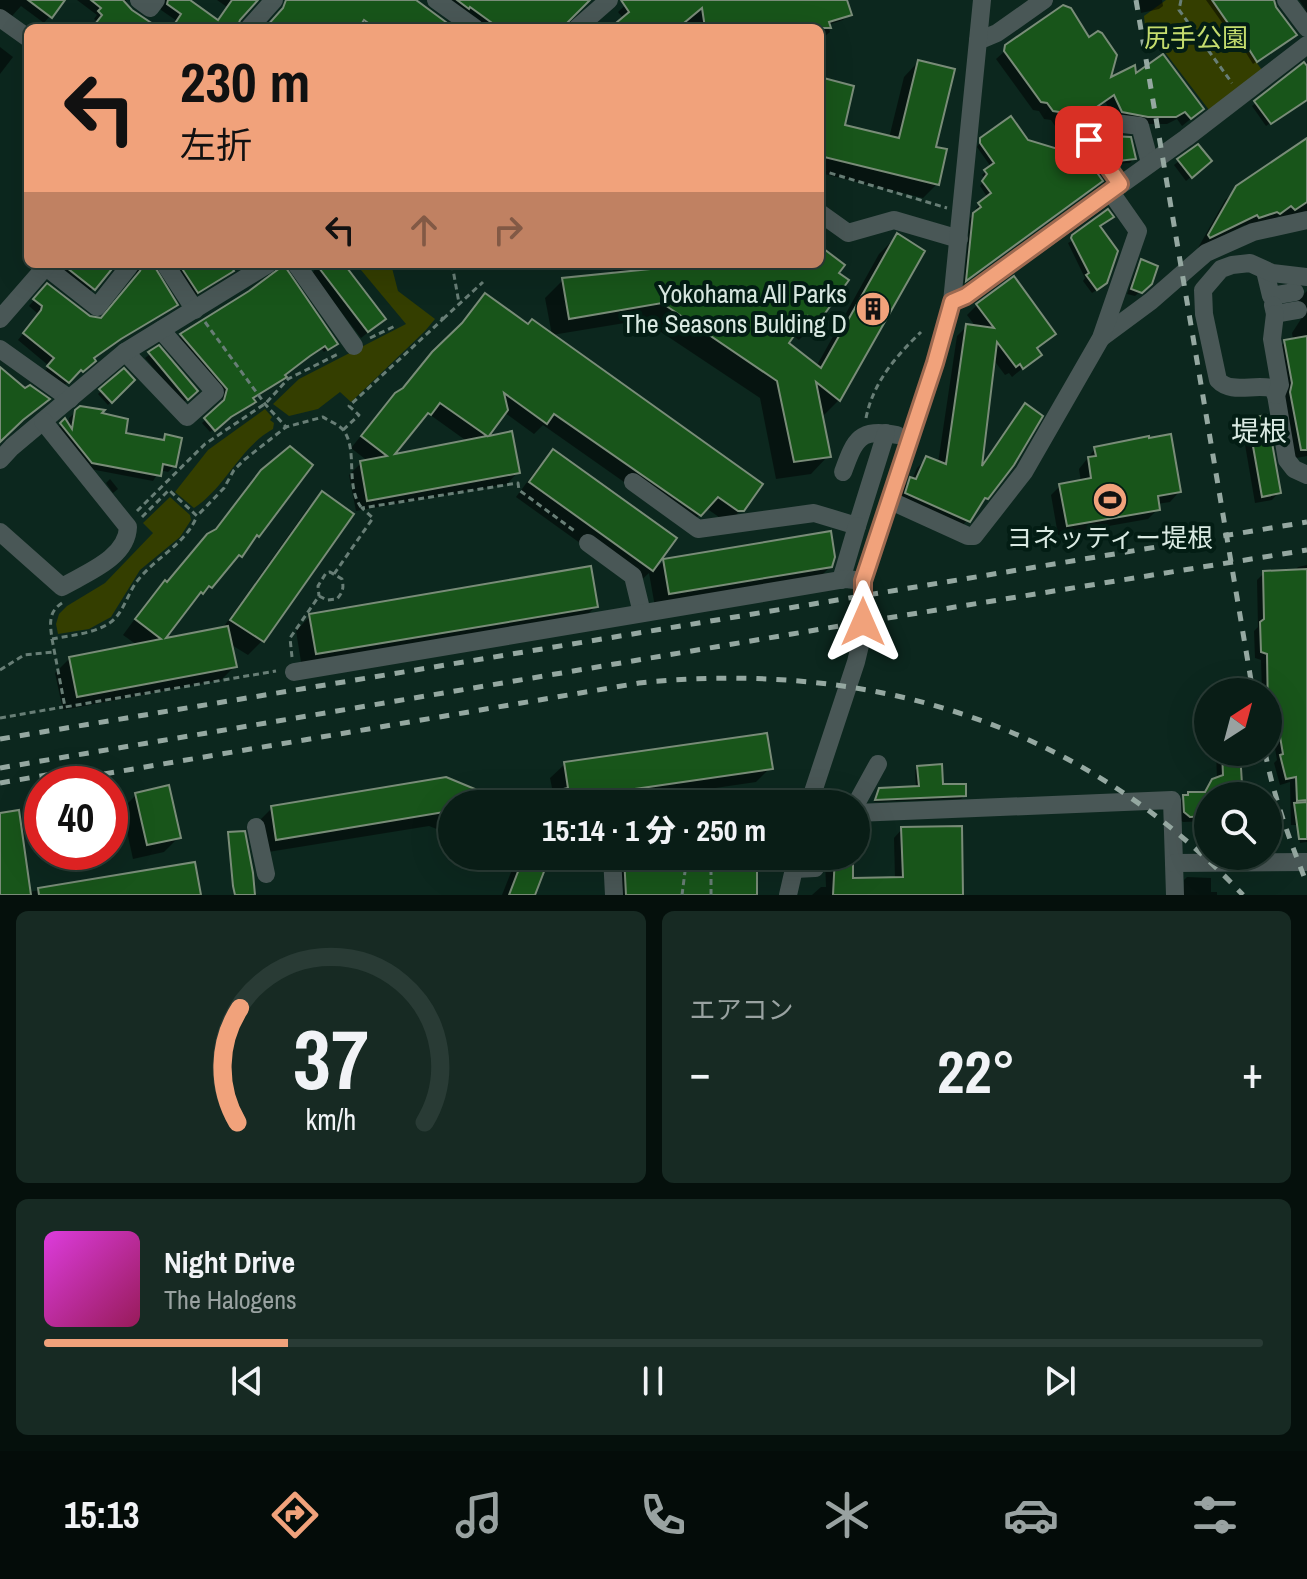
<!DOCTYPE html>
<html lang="ja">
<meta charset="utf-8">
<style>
:root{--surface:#091d16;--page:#172a23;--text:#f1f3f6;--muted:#99a2a1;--line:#293b35;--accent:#f1a27b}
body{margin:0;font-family:"Archivo Narrow","Noto Sans JP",sans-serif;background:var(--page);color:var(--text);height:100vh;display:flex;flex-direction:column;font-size:30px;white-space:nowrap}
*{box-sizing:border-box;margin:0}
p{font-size:26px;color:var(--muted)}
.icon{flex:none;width:44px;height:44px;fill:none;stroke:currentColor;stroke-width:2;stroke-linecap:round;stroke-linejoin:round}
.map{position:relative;height:895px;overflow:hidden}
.sheet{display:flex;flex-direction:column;gap:16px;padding:16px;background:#05100c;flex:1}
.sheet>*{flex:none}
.top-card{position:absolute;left:24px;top:24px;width:800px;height:244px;border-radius:12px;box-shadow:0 8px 32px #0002,0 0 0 2px var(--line);background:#f1a27b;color:#111;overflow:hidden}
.needle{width:52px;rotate:36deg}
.fabs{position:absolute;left:1194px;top:678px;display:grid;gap:16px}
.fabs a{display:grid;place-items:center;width:88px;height:88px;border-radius:50%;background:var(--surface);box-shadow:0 8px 32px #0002,0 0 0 2px var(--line);font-size:40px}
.speed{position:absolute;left:24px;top:766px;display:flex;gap:16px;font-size:40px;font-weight:700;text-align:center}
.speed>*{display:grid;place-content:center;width:104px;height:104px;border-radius:50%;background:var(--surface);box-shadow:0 8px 32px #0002,0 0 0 2px var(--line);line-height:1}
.speed .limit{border:12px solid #d22;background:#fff;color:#111}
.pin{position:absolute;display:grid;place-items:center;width:68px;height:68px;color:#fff;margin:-34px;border-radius:16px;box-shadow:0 4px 12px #0006}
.me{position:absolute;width:88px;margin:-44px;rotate:0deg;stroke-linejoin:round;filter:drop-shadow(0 0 6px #0008)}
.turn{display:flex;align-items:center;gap:28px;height:168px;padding:0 24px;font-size:36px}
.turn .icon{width:104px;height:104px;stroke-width:2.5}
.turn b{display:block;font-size:56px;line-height:68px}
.lanes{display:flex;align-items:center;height:76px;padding:0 24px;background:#0003;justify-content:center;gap:40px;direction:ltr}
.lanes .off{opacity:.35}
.big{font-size:60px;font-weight:800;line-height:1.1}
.sheet .widget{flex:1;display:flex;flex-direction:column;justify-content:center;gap:12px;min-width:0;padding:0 28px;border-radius:12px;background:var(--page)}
.sheet .dial{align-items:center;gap:0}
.dial svg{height:208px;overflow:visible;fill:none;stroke:var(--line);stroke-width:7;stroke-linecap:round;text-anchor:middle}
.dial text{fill:var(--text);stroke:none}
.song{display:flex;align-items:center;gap:24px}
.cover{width:96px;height:96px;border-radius:12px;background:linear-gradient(135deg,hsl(300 70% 55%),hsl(330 70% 35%))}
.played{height:8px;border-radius:4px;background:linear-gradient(90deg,var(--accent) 20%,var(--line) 20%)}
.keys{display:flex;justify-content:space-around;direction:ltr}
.heat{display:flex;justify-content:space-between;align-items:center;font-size:44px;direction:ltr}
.sheet .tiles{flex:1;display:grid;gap:16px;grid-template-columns:1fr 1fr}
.widget:last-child{grid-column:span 2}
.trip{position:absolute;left:438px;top:790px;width:432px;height:80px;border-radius:40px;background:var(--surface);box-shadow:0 8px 32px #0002,0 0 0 2px var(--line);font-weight:800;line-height:80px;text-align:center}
.tabs{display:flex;height:128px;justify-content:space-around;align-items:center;background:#040c09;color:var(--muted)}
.tabs .icon{width:56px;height:56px}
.tabs .active{color:var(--accent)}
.tabs b{font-size:36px;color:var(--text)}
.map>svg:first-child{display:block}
.green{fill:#343e00}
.shadow{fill:#0007;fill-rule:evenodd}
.building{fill:#18551a;stroke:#798c78;stroke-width:2;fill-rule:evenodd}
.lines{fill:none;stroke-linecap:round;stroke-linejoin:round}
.path{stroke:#687e76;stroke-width:3;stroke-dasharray:6 4;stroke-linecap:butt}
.minor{stroke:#495756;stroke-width:18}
.rail{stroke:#95a8a1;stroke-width:5;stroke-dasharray:10 10;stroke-linecap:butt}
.route-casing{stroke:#9d6950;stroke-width:20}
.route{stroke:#f1a27b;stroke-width:14}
.labels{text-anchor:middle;stroke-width:8;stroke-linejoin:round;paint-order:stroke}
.park-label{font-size:26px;fill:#c4dc6d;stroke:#031d14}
.poi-label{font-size:26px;fill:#d9e9e2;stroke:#031d14;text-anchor:end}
.neighbourhood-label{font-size:28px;fill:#d9e9e2;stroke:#031d14}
</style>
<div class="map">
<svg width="1307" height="895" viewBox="0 0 1307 895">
<rect width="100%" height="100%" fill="#0c271e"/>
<g class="green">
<polygon points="1166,0 1211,0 1262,70 1209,110 1145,26 1144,16"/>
<polygon points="356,264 391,264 398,291 435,319 425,331 351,402 340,392 318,409 289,416 273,404 299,379 406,324"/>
<path d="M265 409 272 417 270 420 274 423 273 429C239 448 226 487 194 508L175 492 208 450Z"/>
<polygon points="170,497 190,515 191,520 180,537 140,570 111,617 89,629 58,634 56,624 59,614 67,606 105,583 153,533 143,523"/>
</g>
<g class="shadow">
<polygon points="0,0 63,0 44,23 21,6 12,16 0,15"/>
<polygon points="77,0 126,0 130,11 155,28 93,28 98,22 94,19 97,15"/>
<polygon points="160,0 187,0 217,21 227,7 217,0 257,0 230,28 172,28 177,21 161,10"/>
<polygon points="288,0 413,0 449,28 266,28"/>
<polygon points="440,0 588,0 563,24 564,28 484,28 463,12"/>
<polygon points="631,0 845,0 849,14 843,20 828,25 830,32 820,40 820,28 613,28 624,19 618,12"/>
<polygon points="1139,0 1162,0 1163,6 1159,9 1141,13"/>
<polygon points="1206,0 1271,0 1295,36 1253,64 1229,26 1226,28"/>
<polygon points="1299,0 1307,0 1307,16 1304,13 1306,10"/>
<polygon points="0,47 13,57 0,74"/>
<polygon points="1005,51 1108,80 1134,76 1193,117 1182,126 1177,119 1167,124 1138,124 1114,119 1105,101 1086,115 1084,121 1076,129 1063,138 1051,120 1044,119 1039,111 1033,110 996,59"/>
<polygon points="918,62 934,148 937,184 923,198 820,173 820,79 842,126 889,138 904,77"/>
<polygon points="1307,62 1307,81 1299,104 1266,126 1252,106"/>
<polygon points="1111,138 1134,158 1130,163 1114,164 1108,156 1107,142"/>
<polygon points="982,139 1027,141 1097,184 964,282 970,218 978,211 976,208 988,198 980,186 985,179 982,175 991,167 977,147"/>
<polygon points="1307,140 1307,212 1282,220 1279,216 1267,224 1247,228 1245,225 1198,248 1225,200 1238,188"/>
<polygon points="1198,146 1205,165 1186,181 1174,165"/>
<polygon points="1098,227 1101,287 1092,293 1083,281 1085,278 1068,243"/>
<path d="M897 236 839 400 821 418 828 456 811 474 776 479 760 398 643 320 552 335 742 509 730 521 726 522 706 508 688 527 543 425 534 434 504 412 484 439 518 472 507 484 356 511 349 475 361 463 369 462 351 448 384 408 452 336 485 295 528 326 552 335 545 298 563 280 618 274 612 270 616 264H672L696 281 703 272 693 264H820V249L836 273 847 281 817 322 799 340 792 335 786 343 816 367 879 254ZM429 414 468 442 390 457 417 425Z"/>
<polygon points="1141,262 1150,283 1135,296 1127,294 1137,266"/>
<polygon points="60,264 113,264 87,295 55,269"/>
<polygon points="135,264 152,264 175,305 112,344 61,388 43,373 49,366 18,340 35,319 37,313 29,306 41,292 89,319 101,320 135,279 137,267"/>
<polygon points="169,264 239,264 229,275 191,298"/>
<polygon points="318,264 338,264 376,326 361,338 312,274"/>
<polygon points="1307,291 1307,456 1291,459 1276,351 1285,342 1293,340 1292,333 1301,319 1295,310 1297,301"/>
<polygon points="977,305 1039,355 1012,377 1009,373 1005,375 993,359 980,468 1015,416 1026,406 986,498 958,531 896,503 900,489 912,480 917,468 927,458 938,463 957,336 967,326 976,327 967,315"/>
<polygon points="181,335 335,343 324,352 321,348 305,359 210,432 202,423 221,405 224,393 178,338"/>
<polygon points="158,348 195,391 183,403 145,358"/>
<polygon points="124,371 133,380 108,405 98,394"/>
<polygon points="80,408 98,414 123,435 160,442 165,437 174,466 168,472 160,470 153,481 85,468 55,430 65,421 68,427 69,418"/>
<polygon points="1249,420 1279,492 1272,500 1255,503 1242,427"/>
<polygon points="1095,449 1179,492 1170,502 1157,504 1158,509 1148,519 1058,535 1051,495 1060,486 1081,482 1079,469"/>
<polygon points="554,451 655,569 664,561 831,566 816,581 655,607 649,573 637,584 516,497 539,466"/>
<polygon points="262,471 258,536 194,600 162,641 222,629 308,508 322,494 262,641 248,655 230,644 235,666 221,680 63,710 55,673 70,658 137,645 123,635 151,597 211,534 247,487"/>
<polygon points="110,479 118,489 113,493 106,483"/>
<polygon points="1307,565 1307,845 1307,842 1300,843 1298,825 1291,825 1290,782 1280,785 1274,763 1277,760 1270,719 1268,719 1268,692 1262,692 1261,660 1255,658 1254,631 1258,627 1257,580 1264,573 1294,571 1298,567"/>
<polygon points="596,606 582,620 302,668 296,631 310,616"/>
<polygon points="1216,752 1247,752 1238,756 1240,786 1245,786 1248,796 1208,796 1208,821 1183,822 1179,819 1177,804 1189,794 1203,794 1217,779"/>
<polygon points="565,764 770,768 756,782 607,804 540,804 553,793 550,778"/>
<polygon points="918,768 942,786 964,796 961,799 874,802 880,790 916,788 915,770"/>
<polygon points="448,779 506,804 452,804 452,835 429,826 262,853 257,823 272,808"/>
<polygon points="136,795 179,837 164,852 133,859 122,809"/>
<polygon points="831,795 840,802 839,804 823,804"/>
<polygon points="0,815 29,892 194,864 199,895 0,895"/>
<polygon points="902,829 962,895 812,895 821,887 826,887 825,860 829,856 851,856 851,880 895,879 894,838"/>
<polygon points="229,834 252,895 234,895"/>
<polygon points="501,856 548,856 533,895 502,895 515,862"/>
<polygon points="619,856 758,856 755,895 623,895"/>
<polygon points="1187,877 1211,878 1211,892 1217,892 1217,895 1183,895 1184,880"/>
</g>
<g class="building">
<polygon points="28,0 65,0 52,18"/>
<polygon points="91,0 123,0 132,10 159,28 92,28 102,15 98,11 101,8"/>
<polygon points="168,0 190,0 218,20 232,0 258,0 240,20 237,28 172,28 181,14 167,4"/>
<polygon points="286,0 416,0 454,28 375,28 364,20 359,28 265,28 283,8"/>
<polygon points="457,0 590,0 562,28 488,28 492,23 470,7 469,9"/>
<polygon points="621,0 847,0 852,15 829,22 831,28 705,28 702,8 678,28 610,28 629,12"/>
<polygon points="1212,0 1274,0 1276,7 1297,35 1257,62 1233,24 1230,26"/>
<polygon points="1063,5 1071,8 1089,37 1098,31 1102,33 1117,55 1111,77 1135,65 1136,73 1163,54 1204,109 1191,119 1185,112 1176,117 1148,117 1122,112 1114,95 1088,113 1086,122 1072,131 1059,112 1053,111 1047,103 1041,102 1004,51 1005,45"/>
<polygon points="918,60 955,69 936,147 947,149 939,185 820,156 820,77 854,86 845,125 899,138"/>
<polygon points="1304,62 1307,66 1307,100 1271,124 1254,101"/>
<polygon points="1011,116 1028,140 1061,150 1077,139 1079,147 1103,181 966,281 973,213 981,207 978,203 991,193 982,181 987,174 984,170 994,163 980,143 980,138"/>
<polygon points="1110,136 1131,137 1136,159 1118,161 1111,151"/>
<polygon points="1307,138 1307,202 1295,210 1291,206 1280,214 1277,212 1259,218 1257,215 1210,238 1208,235 1236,186"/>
<polygon points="1198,144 1212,161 1192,178 1177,159"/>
<polygon points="1108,209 1114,217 1100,226 1118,251 1107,283 1097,290 1086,275 1089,273 1071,238 1072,235"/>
<polygon points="897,233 925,251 840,401 816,382 831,457 794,462 777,381 662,303 569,319 562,278 700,264 820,264 820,246 845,265 839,273 849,280 818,323 808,316 789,343 821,368"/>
<polygon points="1141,259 1158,266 1152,284 1142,293 1131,289"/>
<polygon points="62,264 116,264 95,290"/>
<polygon points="143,264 153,264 178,305 121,339 94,358 96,361 83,372 81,370 69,383 47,366 54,358 23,333 41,310 42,306 33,299 47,283 90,316 101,318 140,271"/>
<polygon points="179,264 229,264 234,271 198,293"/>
<polygon points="316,264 344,264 386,319 368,332"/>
<polygon points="284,265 338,344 328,350 325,346 310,356 285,375 287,377 253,398 256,402 231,417 215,431 204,418 224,400 227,389 180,334 249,291"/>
<polygon points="1014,276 1056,334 1037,348 1042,355 1023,369 1020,364 1016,367 997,342 982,466 1025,403 1043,416 1014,465 988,499 985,498 970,522 905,493 910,477 916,479 926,456 946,464 966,324 994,328 976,304"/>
<path d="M485 293 528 324 532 319 763 484 744 511H738L718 497 701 516 554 414 547 424 504 393 508 410 489 436 512 431 520 473 367 501 360 461 387 456 361 436 395 393 403 388 432 352 462 323ZM440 403 487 436 395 454 428 413 431 415Z"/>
<polygon points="1307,336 1307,450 1301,450 1290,392 1292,383 1284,340"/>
<polygon points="159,345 198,391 188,400 148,352"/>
<polygon points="0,367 25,388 30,385 50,399 23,420 0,442"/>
<polygon points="124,368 135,380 112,403 99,389"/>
<polygon points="80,406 105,410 102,413 128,419 126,433 164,440 165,434 182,438 176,467 163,464 161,476 92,463 60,423 65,418 72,429 75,410"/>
<polygon points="1267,415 1281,493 1262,497 1248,418"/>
<polygon points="1171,434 1181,492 1158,496 1160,510 1067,526 1059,484 1091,478 1088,457 1096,456 1094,447 1149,436 1149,438"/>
<polygon points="290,446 313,465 259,537 257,535 242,557 239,555 212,588 209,586 203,594 201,592 166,638 228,626 237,667 77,697 69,657 161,639 135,619 165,580 167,582 207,534 216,529 261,470"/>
<polygon points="553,449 677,538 653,571 529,482"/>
<polygon points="322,491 354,514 264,642 230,620"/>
<polygon points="831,531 835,557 832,567 669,594 663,559"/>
<polygon points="591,566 598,607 316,654 309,614"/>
<polygon points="1307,569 1307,800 1297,801 1296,777 1286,779 1280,755 1283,754 1276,713 1268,713 1267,654 1261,652 1260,622 1264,619 1263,571"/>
<polygon points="767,733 773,769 573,798 570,804 544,804 549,792 568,788 564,762"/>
<polygon points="1222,752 1240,752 1242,784 1246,784 1247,796 1208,796 1208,816 1190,817 1184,812 1183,795 1188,795 1188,792 1205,792 1212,779 1223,775"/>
<polygon points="942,764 943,784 966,784 966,796 875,800 879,788 919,786 917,766"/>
<polygon points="446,777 511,804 452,804 452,815 444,812 276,840 271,806"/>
<polygon points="169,785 181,838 147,845 135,793"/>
<polygon points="1307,802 1307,839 1299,839 1294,803"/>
<polygon points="19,810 31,895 0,895 0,813"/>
<polygon points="962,826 963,895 833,895 835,856 853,856 853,878 903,877 901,827"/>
<polygon points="245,831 253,873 255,895 235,895 233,886 228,832"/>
<polygon points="524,856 550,856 535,895 509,895"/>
<polygon points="624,856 757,856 757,895 626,895"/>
<polygon points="195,862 201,895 39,895 38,888"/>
</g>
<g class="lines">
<g class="path">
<polyline points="1181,0 1179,10 1232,83"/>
<polyline points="820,170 947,208"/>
<polyline points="452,264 459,303"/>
<polyline points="443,319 483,282"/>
<path d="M205 322 265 404 286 427 323 417C329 421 340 425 344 431 358 451 345 485 361 507"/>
<polyline points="370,338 395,326"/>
<path d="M866 418C873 383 895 357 921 332"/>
<polyline points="343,430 359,415 349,406 443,319 440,316"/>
<polyline points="137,511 205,444 266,403 288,379 338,354"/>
<polyline points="142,517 169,490 197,516 224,488 234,470 244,460 286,427"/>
<polyline points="334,574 373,518 362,508 518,483 519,490 576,532"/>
<path d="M62 603C48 612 50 624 52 639 72 635 94 634 111 622 124 612 128 592 138 580 157 556 185 545 197 516"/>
<polyline points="52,639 65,707 276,671"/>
<path d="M292 657 290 638 319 596 327 600 337 599C343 592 344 588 342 579L330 572 326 573 318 586 319 596"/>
<polyline points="0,670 24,655 54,652"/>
<polyline points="0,718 63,707"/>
<polyline points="711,869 711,895"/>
<polyline points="682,895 687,856"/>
</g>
<g class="minor">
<polyline points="139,0 150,8 156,0"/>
<polyline points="436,0 475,28"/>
<polyline points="1286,0 1307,28"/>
<polyline points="0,18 28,38"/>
<polyline points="249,28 274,0"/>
<polyline points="577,28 609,0"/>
<polyline points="978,41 997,33 1044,0"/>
<polyline points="1098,121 1140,126 1150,163"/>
<polyline points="1089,140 1120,184"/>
<polyline points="820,213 848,233 894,220 959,239"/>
<polyline points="165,264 195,310"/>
<polyline points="296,264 354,346"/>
<polyline points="46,267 97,307 131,264"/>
<polyline points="1265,271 1271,296 1295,292"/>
<path d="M1307 277 1272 273 1250 263 1232 265 1221 269 1203 290 1204 314 1218 380C1231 394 1252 384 1272 388L1276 395 1287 460 1294 469 1307 475"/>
<polyline points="952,302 966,296 1186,138 1307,45"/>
<polyline points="1273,305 1275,314 1298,310"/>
<polyline points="1275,314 1272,339 1280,385 1276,395"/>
<polyline points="0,319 48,264"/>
<polyline points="1101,338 1151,301 1206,253 1253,232 1307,220"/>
<polyline points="0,349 70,399"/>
<polyline points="125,352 187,417 215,392 161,330"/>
<polyline points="0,460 12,447 125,352 268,264"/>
<path d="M843 472C855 439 859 428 897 435"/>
<polyline points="633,482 698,529 814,513 857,526 886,433"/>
<polyline points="891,501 968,536 974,536 1024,472 1101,338 1138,231 1110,191"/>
<path d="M0 532 62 587C86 573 127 558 128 527L43 421"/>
<polyline points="588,543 633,576 642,613"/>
<polyline points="841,580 857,526"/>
<polyline points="294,672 846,579 863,581"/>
<polyline points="809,804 856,662 862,637 863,581 935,363 952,302 982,0"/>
<polyline points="856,804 878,764"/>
<polyline points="856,813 1172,800 1175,895"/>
<polyline points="256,827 266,874"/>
<polyline points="612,856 614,895"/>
<polyline points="1174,863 1307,862"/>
<polyline points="795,869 815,868 823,856"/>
<polyline points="788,895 797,856"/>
</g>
<g class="rail">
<polyline points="1136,0 1253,692"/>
<polyline points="0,739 1307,522"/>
<path d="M1265 752C1274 798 1290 841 1307 884"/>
<polyline points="0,768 863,622 1307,550"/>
<polyline points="0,783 58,773"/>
<path d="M45 784 639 683C869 659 1082 723 1243 895"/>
</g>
</g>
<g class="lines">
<g class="route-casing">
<polyline id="route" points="863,622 863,581 935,363 952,302 966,296 1120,184 1089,140"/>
</g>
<use href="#route" class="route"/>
</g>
<defs>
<g id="building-disc" transform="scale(1.8)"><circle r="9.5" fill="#f1a27b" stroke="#031d14"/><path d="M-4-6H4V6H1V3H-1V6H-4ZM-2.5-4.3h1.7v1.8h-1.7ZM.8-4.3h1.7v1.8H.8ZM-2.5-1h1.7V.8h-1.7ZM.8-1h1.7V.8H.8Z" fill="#111"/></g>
<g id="stadium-disc" transform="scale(1.8)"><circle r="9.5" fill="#f1a27b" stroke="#031d14"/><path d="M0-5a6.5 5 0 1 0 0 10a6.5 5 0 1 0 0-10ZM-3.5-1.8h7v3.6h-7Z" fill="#111"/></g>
</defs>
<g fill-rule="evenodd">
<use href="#building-disc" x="873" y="309"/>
<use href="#stadium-disc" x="1110" y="500"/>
</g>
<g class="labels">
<g class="park-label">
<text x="1196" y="47">尻手公園</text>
</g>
<g class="poi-label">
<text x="847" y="303">Yokohama All Parks<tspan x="847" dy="30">The Seasons Bulding D</tspan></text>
<text x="1110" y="547" text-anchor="middle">ヨネッティー堤根</text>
</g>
<g class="neighbourhood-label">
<text x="1259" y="441">堤根</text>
</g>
</g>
</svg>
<div class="fabs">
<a><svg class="needle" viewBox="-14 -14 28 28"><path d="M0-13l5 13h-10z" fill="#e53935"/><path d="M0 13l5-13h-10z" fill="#99a2a1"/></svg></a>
<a><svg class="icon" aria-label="search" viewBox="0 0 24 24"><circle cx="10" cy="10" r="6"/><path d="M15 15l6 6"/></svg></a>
</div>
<div class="speed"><div class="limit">40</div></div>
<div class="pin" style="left:1089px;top:140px;background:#d93025"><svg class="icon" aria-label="arrive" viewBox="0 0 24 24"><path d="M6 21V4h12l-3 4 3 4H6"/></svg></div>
<svg class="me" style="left:863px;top:622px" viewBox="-20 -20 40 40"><path d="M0-17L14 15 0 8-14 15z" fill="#f1a27b" stroke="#fff" stroke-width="4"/></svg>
<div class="trip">15:14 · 1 分 · 250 m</div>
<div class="top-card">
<div class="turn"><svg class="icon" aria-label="left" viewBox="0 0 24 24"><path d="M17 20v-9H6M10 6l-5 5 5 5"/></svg><div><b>230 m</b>左折</div></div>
<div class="lanes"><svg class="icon" aria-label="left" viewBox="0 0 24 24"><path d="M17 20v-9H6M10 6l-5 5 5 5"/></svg><svg class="icon off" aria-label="ahead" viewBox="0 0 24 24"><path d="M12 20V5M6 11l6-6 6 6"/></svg><svg class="icon off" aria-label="right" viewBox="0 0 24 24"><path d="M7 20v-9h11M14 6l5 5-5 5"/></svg></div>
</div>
</div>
<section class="sheet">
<div class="tiles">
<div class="widget dial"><svg viewBox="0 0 100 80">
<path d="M14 69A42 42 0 1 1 86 69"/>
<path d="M14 69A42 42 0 0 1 15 25" stroke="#f1a27b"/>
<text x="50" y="56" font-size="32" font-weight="700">37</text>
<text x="50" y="72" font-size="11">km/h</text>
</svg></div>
<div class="widget"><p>エアコン</p>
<div class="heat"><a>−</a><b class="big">22°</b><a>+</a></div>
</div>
<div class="widget">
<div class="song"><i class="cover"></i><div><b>Night Drive</b><p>The Halogens</p></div></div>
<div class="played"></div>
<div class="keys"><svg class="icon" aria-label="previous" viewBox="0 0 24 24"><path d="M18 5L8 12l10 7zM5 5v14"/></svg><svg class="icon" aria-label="pause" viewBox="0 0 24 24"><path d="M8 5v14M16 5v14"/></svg><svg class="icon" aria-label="next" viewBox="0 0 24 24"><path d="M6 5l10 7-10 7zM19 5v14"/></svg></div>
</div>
</div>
</section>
<nav class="tabs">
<b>15:13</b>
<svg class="icon active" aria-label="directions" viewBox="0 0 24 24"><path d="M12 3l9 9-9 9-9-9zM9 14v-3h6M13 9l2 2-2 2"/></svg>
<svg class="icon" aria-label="music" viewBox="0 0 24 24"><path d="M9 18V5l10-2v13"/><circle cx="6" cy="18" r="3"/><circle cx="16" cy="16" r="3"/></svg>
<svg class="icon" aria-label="phone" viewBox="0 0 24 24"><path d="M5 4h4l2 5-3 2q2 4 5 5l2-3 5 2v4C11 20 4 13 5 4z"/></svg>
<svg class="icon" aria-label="climate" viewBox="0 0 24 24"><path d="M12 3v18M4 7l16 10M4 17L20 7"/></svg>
<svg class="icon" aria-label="car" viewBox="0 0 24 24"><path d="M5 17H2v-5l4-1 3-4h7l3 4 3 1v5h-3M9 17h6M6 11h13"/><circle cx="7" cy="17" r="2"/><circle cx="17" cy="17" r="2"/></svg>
<svg class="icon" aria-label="filters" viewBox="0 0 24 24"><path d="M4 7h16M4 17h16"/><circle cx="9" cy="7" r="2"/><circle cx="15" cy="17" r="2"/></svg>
</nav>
